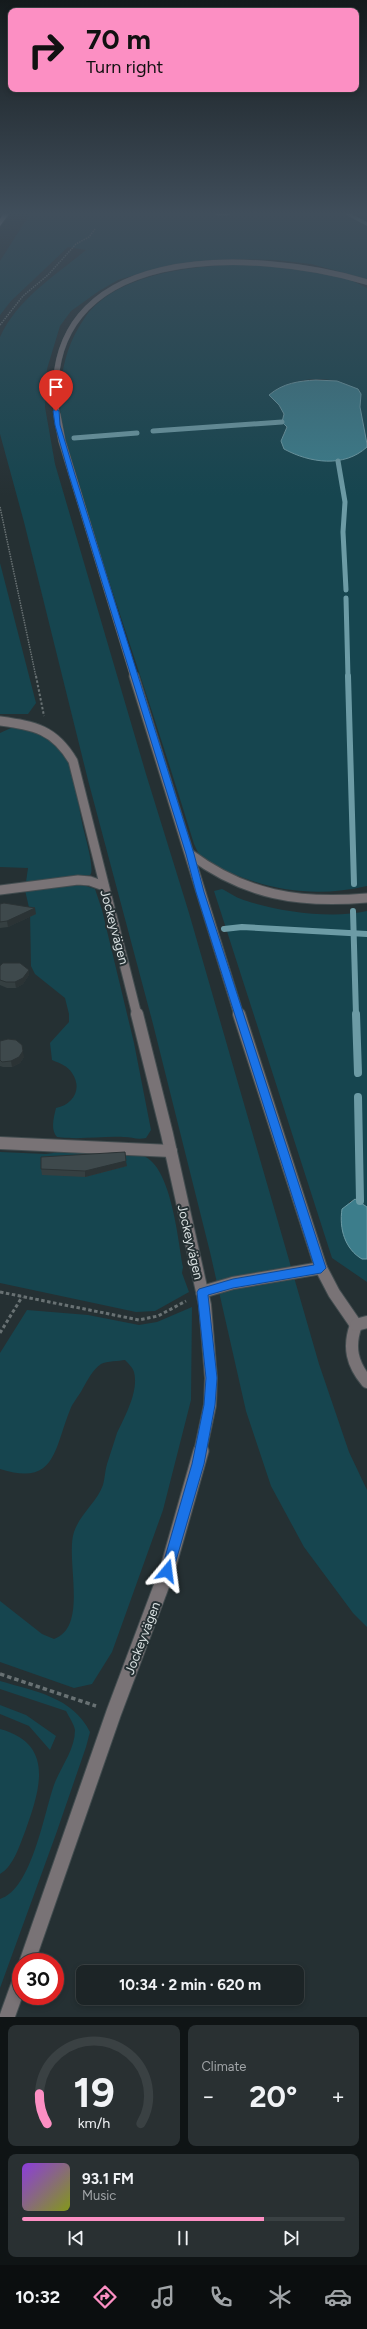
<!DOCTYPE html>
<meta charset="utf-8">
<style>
:root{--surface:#1c2426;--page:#293032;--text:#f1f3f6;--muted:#a0a4a7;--line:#3a4143;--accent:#fc8fc3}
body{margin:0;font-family:Figtree,sans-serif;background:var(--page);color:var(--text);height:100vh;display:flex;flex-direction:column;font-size:15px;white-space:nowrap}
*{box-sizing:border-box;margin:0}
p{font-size:13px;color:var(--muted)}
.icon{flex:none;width:22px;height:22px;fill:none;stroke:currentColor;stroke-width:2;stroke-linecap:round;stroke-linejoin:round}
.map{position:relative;height:2017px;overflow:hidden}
.side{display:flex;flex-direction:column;gap:8px;padding:8px;background:#0f1415;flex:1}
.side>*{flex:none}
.hud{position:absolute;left:8px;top:8px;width:351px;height:84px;border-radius:8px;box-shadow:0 2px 6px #0003,0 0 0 1px var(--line);background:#fc8fc3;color:#111;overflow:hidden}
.speed{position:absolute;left:12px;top:1953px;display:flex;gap:8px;font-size:20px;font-weight:700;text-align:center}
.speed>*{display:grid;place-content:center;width:52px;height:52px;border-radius:50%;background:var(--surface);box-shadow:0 2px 6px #0003,0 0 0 1px var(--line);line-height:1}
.speed .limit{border:6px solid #d22;background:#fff;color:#111}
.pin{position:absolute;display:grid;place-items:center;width:34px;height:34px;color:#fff;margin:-41px -17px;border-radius:50% 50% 50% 0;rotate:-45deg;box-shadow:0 0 4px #0007}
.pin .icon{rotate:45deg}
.me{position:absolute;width:44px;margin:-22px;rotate:16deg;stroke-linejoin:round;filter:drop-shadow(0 0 3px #0008)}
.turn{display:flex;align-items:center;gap:14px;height:84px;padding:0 12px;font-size:18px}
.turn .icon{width:52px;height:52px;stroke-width:2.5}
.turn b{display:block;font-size:28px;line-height:34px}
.big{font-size:30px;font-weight:700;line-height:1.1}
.side .card{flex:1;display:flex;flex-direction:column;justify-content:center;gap:6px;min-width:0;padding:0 14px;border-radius:8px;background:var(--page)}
.side .dial{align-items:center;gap:0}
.dial svg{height:104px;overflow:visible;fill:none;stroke:var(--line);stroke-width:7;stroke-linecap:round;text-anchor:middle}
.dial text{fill:var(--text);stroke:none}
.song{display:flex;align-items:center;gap:12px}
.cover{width:48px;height:48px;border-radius:6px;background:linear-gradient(135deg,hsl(270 70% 55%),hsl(70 70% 35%))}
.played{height:4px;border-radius:2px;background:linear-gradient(90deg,var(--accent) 75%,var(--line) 75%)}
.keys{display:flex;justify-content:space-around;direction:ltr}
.heat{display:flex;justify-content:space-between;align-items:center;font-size:22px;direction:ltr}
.side .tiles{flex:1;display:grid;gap:8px;grid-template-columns:1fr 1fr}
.card:last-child{grid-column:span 2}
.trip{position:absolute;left:76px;top:1965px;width:228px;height:40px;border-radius:8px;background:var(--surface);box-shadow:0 2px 6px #0003,0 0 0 1px var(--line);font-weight:700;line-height:40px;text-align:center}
.menu{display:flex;height:64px;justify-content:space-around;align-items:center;background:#0b0e0f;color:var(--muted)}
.menu .icon{width:28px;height:28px}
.menu .current{color:var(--accent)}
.menu b{font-size:18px;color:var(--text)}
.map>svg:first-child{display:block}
.green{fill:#16454f}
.water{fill:#3c7d8b;stroke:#6c9ba5}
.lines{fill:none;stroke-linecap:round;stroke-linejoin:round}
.stream-far3{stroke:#6c9ba5;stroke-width:3.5}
.stream-far2{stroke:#6c9ba5;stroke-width:5}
.stream-far1{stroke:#6c9ba5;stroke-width:6}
.stream{stroke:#6c9ba5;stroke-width:8}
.minor-far4-casing{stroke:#424c4f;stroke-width:6}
.minor-far3-casing{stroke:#424c4f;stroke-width:8}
.minor-far2-casing{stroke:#424c4f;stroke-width:11}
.minor-far1-casing{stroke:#424c4f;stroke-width:14}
.minor-casing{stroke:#424c4f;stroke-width:17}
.highway-casing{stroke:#424c4f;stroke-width:2}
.path-far3{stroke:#687173;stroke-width:1.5;stroke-dasharray:1.5 1;stroke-linecap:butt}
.path-far2{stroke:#687173;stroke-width:2;stroke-dasharray:2.5 2;stroke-linecap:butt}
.path-far1{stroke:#687173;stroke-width:3;stroke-dasharray:3.5 2.5;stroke-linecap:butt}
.path{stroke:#687173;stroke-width:3.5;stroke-dasharray:4.5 3;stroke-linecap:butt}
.minor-far4{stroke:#797376;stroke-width:5.5}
.minor-far3{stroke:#797376;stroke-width:7}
.minor-far2{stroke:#797376;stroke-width:9}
.minor-far1{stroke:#797376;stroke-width:12}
.minor{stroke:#797376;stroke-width:15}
.highway{fill:#e1d4d9;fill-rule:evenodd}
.wall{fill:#353f41}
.shaded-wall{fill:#2b3335}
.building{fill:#3e494c;stroke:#2b3335}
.route{fill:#1a73e8;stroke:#114b97}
.labels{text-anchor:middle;stroke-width:4;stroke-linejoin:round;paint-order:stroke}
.near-street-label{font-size:13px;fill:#dbe2e3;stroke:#253033}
</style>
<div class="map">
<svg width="367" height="2017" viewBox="0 0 367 2017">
<rect width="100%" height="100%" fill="#253033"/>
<g class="green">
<path d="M30 214H367V279L311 264 276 260 238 259 207 261 162 267 118 280 99 291 71 311 60 326 47 369 45 407 55 464 146 774 189 913 319 1364 349 1452 367 1490V1627L353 1613 304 1547 271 1486 246 1411 210 1252 153 1024 88 780 24 522 0 434V337C18 298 55 276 86 250L68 247 11 301 0 315V261Z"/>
<path d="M244 264C284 267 331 268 367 288V444L360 407 361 398C354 392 347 385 338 382 317 375 286 381 269 395L279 405 284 414 282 422 287 427 283 435 284 449C310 463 344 468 367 447V886C320 897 276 892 231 873 222 869 209 865 202 857 198 854 196 848 194 844 165 749 133 654 102 560 87 514 61 452 60 405 60 374 66 345 84 319 115 273 193 266 244 264Z"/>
<polygon points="0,563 36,703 28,714 0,714"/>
<path d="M13 727C34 732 50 732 63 752 74 768 79 811 84 831 86 839 95 871 90 875L26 882 28 868 0 867V733Z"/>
<path d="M80 884 95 889 102 910 134 1043 151 1130 146 1138C137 1140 132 1137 124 1137 101 1136 80 1140 57 1137 50 1129 54 1117 56 1108 73 1105 83 1089 72 1073 68 1066 59 1063 52 1060L50 1043 69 1022V1014L65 998 35 974 31 966 30 912 25 890Z"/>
<path d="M222 889C230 893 238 899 247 901 280 912 333 919 367 911V1207L355 1199 349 1202 362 1259H367V1282L332 1258 214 891Z"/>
<path d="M67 1151C90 1153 117 1151 140 1155 171 1161 178 1240 183 1267L182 1273 189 1292 155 1311 136 1312 0 1283V1152L46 1154Z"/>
<path d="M192 1307 191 1400 163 1510 112 1652 92 1684 74 1688 0 1662V1601L42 1634 54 1639C89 1627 65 1559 74 1532 80 1514 97 1502 103 1485 105 1478 105 1469 108 1461 111 1452 114 1442 117 1433 125 1416 139 1391 134 1372 133 1368 128 1363 125 1360 119 1361 107 1361 101 1364 93 1369 87 1381 83 1388 79 1396 73 1402 70 1410 54 1449 56 1487 0 1469V1353L27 1310 88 1315 139 1325 157 1322Z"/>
<path d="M0 1681C34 1691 73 1697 90 1732L86 1747 56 1834 0 1988V1899C32 1889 44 1813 54 1785 60 1768 75 1750 75 1730 74 1724 69 1717 66 1711L0 1689Z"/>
<polygon points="0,1705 26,1715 56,1736 50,1750 29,1726 0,1714"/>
<path d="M0 1729C55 1744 40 1789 26 1829 20 1844 14 1866 0 1874Z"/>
</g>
<g class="water">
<path d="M316 380 337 381 358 389 361 394 360 407 367 444V447C344 468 310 463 284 449L281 441 287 427 282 422 284 414 279 405 269 395C283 383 299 381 316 380Z"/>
<path d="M355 1199 367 1207V1259H362C345 1249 339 1229 342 1209Z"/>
</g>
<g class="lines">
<g class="stream-far3">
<polyline points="217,214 228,214"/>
<polyline points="348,214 367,224"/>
</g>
<g class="stream-far2">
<polyline points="153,431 282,422"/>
<polyline points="74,438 137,433"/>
<polyline points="338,461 345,502 343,532 346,590"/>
<polyline points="346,598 348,677"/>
</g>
<g class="stream-far1">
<polyline points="348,676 354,884"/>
<polyline points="353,911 356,1015"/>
<polyline points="224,929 242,927 367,934"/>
</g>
<g class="stream">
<polyline points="356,1014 358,1073"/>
<polyline points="358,1097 360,1201"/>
</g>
<g class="minor-far4-casing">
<path id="minor-far4" d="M57 416C35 239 254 248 367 282"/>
</g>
<g class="minor-far3-casing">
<polyline id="minor-far3" points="57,415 62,441 134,677"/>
</g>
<g class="minor-far2-casing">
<g id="minor-far2">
<polyline points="134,676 239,1015"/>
<path d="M0 721C35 726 54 729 73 761L137 1015"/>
<path d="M190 854C245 895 299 904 367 898"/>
<polyline points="0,890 78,880 90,881 104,886"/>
</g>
</g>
<g class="minor-far1-casing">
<g id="minor-far1">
<polyline points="137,1014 167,1134 205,1305 211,1378 210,1405 200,1452"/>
<polyline points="239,1014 321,1268 334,1293 356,1325"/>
<polyline points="0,1143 171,1151"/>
<polyline points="202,1292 233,1283 321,1268"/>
<path d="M356 1325C348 1347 352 1364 367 1382"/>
<polyline points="356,1325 367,1322"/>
</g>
</g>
<g class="minor-casing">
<g id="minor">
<polyline points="27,1962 114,1712 167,1571 201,1451"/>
<polyline points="7,2017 21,1978"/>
</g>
</g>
<g class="highway-casing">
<polygon id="highway" points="3,214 9,214 0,226 0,219"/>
</g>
<g class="path-far3">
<polyline points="0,325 23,296 48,275 76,244 89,237 95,229"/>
<polyline points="0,507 36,677"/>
</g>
<polyline class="path-far2" points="36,676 44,716"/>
<g class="path-far1">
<polyline points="0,1292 139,1320 158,1316 186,1301"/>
<polyline points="0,1333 22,1297"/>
</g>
<polyline class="path" points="0,1674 96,1706"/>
<use href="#minor-far4" class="minor-far4"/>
<use href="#minor-far3" class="minor-far3"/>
<use href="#minor-far2" class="minor-far2"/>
<use href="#minor-far1" class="minor-far1"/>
<use href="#minor" class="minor"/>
<use href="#highway" class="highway"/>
</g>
<g class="wall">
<polygon points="0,904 36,914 8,927 0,928"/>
<polygon points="0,966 29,975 23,984 16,988 7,988 0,985"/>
<polygon points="0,1041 24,1057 20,1063 12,1067 3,1067 0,1066"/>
<polygon points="127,1166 85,1177 42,1175 41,1169"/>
</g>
<g class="shaded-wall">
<polygon points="35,908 36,914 8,927 7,921"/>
<polygon points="29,970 29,975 23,984 16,988 15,982"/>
<polygon points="23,1051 24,1057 20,1063 12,1067 11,1061"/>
<polygon points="126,1161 127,1166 85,1177 85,1171"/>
</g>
<g class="building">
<polygon points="4,903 35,908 7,921 0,922 0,904"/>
<polygon points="3,963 20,963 29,970 23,978 15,982 6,982 0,980 0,966"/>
<polygon points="8,1039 16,1040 22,1045 23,1051 19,1057 11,1061 2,1062 0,1060 0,1041"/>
<polygon points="125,1152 126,1161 85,1171 41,1169 41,1157"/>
</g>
<linearGradient id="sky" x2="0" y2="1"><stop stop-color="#141a1c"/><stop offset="0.43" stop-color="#404e5b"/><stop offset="1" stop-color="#404e5b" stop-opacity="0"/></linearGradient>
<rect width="367" height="496" fill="url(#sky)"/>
<polygon class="route" points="56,409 59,411 60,425 75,475 194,854 204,892 326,1268 321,1273 233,1288 208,1295 217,1378 215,1405 204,1464 173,1571 172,1576 167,1578 163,1576 161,1571 192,1464 204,1405 206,1378 197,1292 199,1289 233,1279 314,1265 196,892 186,854 69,475 55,425 53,411"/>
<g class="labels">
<g class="near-street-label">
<text transform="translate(115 927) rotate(75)" y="5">Jockeyvägen</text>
<text transform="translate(191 1242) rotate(77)" y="5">Jockeyvägen</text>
<text transform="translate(142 1638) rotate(-69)" y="5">Jockeyvägen</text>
</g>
</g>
</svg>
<div class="speed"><div class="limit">30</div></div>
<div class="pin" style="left:56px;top:411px;background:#d93025"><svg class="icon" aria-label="arrive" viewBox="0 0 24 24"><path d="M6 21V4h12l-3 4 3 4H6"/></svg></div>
<svg class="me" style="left:167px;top:1571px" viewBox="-20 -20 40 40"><path d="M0-17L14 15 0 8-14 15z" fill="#1a73e8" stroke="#fff" stroke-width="4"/></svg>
<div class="trip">10:34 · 2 min · 620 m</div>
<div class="hud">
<div class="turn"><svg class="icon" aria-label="right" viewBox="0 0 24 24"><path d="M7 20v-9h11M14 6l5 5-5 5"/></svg><div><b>70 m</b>Turn right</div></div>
</div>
</div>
<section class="side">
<div class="tiles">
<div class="card dial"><svg viewBox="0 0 100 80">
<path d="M14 69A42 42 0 1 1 86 69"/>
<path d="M14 69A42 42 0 0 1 8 46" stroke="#fc8fc3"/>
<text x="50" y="56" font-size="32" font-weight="700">19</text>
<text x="50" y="72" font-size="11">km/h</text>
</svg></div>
<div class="card"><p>Climate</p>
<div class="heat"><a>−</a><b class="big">20°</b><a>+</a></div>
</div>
<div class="card">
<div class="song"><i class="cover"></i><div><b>93.1 FM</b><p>Music</p></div></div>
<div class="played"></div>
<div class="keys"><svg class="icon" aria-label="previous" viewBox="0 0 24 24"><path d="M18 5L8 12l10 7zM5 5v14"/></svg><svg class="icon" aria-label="pause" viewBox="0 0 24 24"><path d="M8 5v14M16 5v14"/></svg><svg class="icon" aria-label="next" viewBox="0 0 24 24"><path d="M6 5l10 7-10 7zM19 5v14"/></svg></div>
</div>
</div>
</section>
<nav class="menu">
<b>10:32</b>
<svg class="icon current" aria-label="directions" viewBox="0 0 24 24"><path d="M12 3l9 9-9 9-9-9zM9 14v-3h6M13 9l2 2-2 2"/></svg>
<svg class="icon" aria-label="music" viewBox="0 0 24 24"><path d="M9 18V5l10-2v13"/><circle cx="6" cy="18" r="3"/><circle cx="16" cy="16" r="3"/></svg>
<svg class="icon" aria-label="phone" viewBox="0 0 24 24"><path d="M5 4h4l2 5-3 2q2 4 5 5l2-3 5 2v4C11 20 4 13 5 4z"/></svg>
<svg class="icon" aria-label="climate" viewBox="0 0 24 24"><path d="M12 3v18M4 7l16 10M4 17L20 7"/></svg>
<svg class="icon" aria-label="car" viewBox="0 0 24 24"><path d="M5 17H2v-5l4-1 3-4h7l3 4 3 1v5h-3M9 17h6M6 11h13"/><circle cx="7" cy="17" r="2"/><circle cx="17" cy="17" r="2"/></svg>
</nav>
